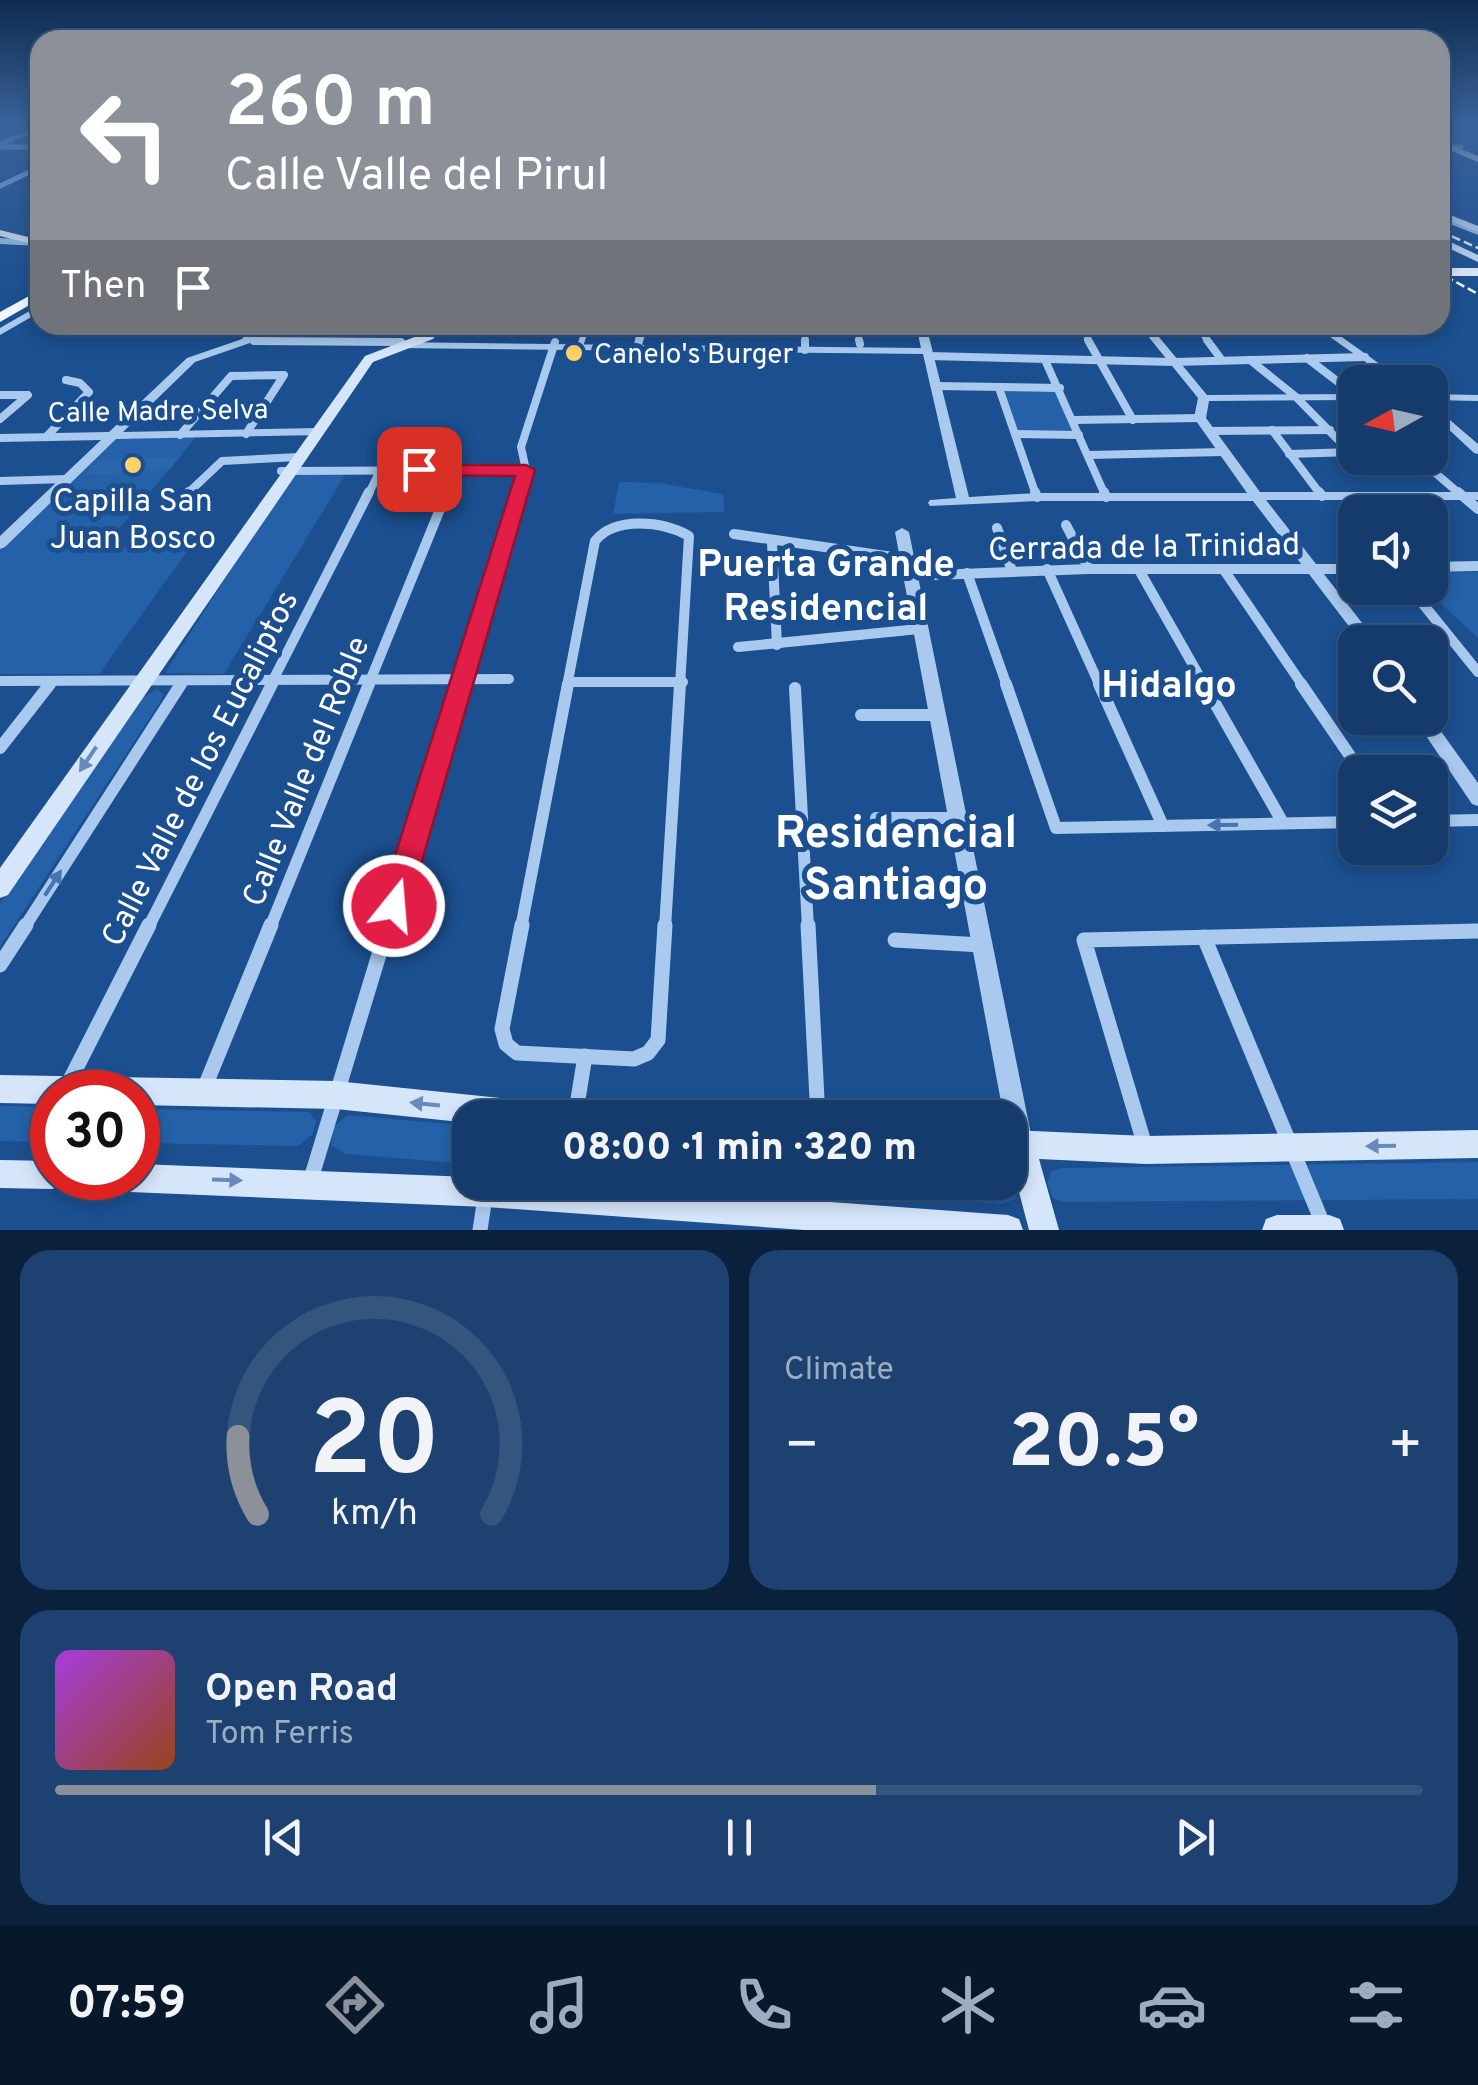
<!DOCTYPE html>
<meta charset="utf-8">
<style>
:root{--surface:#143b6b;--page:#1d4271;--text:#f1f3f6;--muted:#9dadc1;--line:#33557e;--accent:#8c9099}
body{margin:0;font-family:Overpass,sans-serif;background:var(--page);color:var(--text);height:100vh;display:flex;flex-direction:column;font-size:38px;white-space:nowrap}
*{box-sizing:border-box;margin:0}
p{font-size:32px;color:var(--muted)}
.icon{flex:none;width:55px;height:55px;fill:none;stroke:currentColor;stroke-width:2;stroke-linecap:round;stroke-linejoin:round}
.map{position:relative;height:1230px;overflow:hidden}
.panel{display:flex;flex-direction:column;gap:20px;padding:20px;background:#0b203b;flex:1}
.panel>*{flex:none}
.banner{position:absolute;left:30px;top:30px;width:1420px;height:305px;border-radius:30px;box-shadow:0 5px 15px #0003,0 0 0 2px var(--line);background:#8c9099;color:#fff;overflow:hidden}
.needle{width:65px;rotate:262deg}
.buttons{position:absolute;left:1338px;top:365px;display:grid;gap:20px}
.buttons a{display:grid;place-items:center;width:110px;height:110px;border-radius:20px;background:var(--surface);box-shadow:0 5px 15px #0003,0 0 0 2px var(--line);font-size:50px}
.speed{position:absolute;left:30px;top:1070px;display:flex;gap:20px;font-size:50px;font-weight:700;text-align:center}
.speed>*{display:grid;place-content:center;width:130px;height:130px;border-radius:50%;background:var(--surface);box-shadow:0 5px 15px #0003,0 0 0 2px var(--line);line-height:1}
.speed .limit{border:15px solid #d22;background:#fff;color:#111}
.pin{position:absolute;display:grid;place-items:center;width:85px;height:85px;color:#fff;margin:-42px;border-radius:20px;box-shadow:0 5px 15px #0006}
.me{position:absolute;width:110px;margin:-55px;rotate:17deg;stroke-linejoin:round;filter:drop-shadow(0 0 8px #0008)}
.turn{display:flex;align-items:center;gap:35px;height:210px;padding:0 30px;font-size:45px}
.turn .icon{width:130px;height:130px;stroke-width:2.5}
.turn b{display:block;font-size:70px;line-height:85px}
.then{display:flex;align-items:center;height:95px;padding:0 30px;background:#0003;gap:20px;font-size:38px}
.big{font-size:75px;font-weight:800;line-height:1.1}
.panel .card{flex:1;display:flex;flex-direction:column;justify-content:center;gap:15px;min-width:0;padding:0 35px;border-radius:30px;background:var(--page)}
.panel .dial{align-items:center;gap:0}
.dial svg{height:260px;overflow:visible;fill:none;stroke:var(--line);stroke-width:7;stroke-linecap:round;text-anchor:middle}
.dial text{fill:var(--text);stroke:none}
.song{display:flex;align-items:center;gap:30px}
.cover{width:120px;height:120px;border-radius:15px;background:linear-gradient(135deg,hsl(280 70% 55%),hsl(20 70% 35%))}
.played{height:10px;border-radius:5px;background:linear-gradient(90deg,var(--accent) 60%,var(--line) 60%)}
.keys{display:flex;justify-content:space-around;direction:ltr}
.heat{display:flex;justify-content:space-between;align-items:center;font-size:55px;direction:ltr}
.panel .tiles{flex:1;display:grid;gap:20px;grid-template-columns:1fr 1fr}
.card:last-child{grid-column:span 2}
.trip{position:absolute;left:452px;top:1100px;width:575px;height:100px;border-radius:30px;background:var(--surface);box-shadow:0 5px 15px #0003,0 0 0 2px var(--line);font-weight:800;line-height:100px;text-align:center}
.menu{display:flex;height:160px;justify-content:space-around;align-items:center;background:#08182b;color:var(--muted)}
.menu .icon{width:70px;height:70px}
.menu .selected{color:var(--accent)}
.menu b{font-size:45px;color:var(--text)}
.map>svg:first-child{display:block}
.green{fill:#2461a8}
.building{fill:#2a66ad}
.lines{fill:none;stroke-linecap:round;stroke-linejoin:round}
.minor-far5{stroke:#a9c9ee;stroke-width:5}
.minor-far4{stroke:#a9c9ee;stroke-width:6}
.minor-far3{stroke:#a9c9ee;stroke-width:8}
.minor-far2{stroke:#a9c9ee;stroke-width:10}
.minor-far1{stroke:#a9c9ee;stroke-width:12}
.minor{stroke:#a9c9ee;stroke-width:15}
.tertiary{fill:#a9c9ee;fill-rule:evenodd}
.secondary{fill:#d6e6fa;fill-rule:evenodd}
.primary{fill:#f0f6ff;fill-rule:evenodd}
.rail{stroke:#fff;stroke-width:2.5;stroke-dasharray:9 4;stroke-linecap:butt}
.oneway{fill:#668bba}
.oneway2{fill:#4674ac}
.route{fill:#e11d48;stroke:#92132f;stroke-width:2.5}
.poi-dot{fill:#ffd166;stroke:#1b4f8f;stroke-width:4}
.labels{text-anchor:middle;stroke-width:10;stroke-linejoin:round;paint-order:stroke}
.far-poi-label{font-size:28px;fill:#fff;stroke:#1b4f8f;text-anchor:start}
.far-street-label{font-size:28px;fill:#fff;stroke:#1b4f8f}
.poi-label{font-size:32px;fill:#fff;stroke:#1b4f8f}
.street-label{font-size:32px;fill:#fff;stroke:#1b4f8f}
.quarter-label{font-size:38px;font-weight:bold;fill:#fff;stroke:#1b4f8f}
.near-quarter-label{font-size:45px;font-weight:bold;fill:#fff;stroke:#1b4f8f}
</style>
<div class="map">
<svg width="1478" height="1230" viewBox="0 0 1478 1230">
<rect width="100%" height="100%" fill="#1b4f8f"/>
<g class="green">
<polygon points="1001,388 1056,390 1074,434 1017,433"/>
<polygon points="197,436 104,547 189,549 99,674 0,674 0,549 113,437"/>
<polygon points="348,470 224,674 165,673 294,471"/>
<polygon points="619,482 660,483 723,494 724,512 613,514"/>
<polygon points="1478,572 1478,638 1424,588 1430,588 1430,573"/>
<polygon points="157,689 164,695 157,707 0,947 0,903 136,702"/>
<polygon points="0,1106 52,1107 52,1142 0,1141"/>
<polygon points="138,1109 309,1112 316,1121 313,1134 298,1146 138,1143"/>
<polygon points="348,1115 470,1126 470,1164 345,1154 331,1145 334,1127"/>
<polygon points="1478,1162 1478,1199 1065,1202 1053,1198 1047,1183 1051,1171 1063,1168"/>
<polygon points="1010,1174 1016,1199 1000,1204 717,1183 1010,1182"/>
</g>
<polygon class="building" points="180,457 169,470 85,475 100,459"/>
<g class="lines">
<g class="minor-far5">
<polyline points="1472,124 1478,126"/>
<polyline points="0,144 40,127"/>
<polyline points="0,147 40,147"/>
<polyline points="1440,147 1461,147"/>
<polyline points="0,186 40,167"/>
</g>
<g class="minor-far4">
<polyline points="805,325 805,343"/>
<polyline points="857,325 860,343"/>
<polyline points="1003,325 1059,330"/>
<polyline points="1200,330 1209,343"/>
<polyline points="1201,331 1324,329"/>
<polyline points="1087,338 1090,343"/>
<polyline points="254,341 401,342"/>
<polyline points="581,343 587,325"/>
</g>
<g class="minor-far3">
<polyline points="805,340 805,350"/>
<polyline points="859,340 860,344"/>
<polyline points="1088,340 1133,420"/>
<polyline points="1207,340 1221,359"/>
<polyline points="254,341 401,342"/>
<polyline points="929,356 1174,362 1365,357"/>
<polyline points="1307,358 1355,395"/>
<polyline points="1045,360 1105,495"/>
<polyline points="1250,360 1295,396 1350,452"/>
<polyline points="935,386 1060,388"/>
<polyline points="999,388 1036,495"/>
<polyline points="0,395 27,395"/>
<polyline points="0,419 28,395"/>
<polyline points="1074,420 1200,418"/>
<polyline points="1272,430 1321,495"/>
<polyline points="1209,431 1330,430"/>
<polyline points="1015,434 1079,435"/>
<polyline points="180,435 231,376 284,375 246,434"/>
<polyline points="46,437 89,392 80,383 66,380"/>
<polyline points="1289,454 1354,452"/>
<polyline points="1089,455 1223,452"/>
<polyline points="1418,458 1461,495"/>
<polyline points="281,471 526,470"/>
<polyline points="0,481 67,479"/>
<polyline points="186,495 222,461 299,457"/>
<polyline points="368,495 381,469"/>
<polyline points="446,495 457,469"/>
<polyline points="518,495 526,470 521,447 555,342"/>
</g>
<g class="minor-far2">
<polyline points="1035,492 1037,497"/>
<polyline points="1104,492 1106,497"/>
<polyline points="1319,492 1322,496"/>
<polyline points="1458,492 1478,509"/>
<polyline points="186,495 189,492"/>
<polyline points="1066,525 1089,569"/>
<polyline points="997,528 1012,571"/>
<polyline points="734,534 907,559"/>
<polyline points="772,543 777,645"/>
<polyline points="1430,567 1478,566"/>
<polyline points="1047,569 1100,686"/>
<polyline points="1139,570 1205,686"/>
<polyline points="1224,570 1303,686"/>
<polyline points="967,573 1007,686"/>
<polyline points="910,576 1089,569 1355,569"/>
<polyline points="1410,588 1478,672"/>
<polyline points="738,647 919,629"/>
<polyline points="0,681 509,679"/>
<polyline points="569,682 683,682"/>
<polyline points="48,686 51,682"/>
<polyline points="180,686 183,681"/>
<polyline points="270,686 369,492"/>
<polyline points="368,686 447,492"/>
<polyline points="460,686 519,492"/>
<path d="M567 686 595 541C615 516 663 521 689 536L680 686"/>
</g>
<g class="minor-far1">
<polyline points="1006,684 1056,828 1355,822"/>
<polyline points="1099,684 1163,826"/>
<polyline points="1204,684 1283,823"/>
<polyline points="1301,684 1361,772"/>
<polyline points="795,688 808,928"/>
<polyline points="861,715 935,715"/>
<polyline points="0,748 50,684"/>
<polyline points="876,818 955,818"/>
<polyline points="1430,821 1478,820"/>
<polyline points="24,928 181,684"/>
<polyline points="148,928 272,684"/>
<polyline points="270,928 369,684"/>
<polyline points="387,928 461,684"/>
<polyline points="521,928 568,684"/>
<polyline points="665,928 680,684"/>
</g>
<g class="minor">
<polyline points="522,925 502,1029 506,1044 517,1053 634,1059 648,1053 658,1040 665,925"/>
<polyline points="808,925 818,1118"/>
<polyline points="1204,937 1323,1224"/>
<polyline points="895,940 981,945"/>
<polyline points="0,965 26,925"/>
<polyline points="66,1088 149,925"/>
<polyline points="204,1089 271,925"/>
<polyline points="575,1118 585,1056"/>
<polyline points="1145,1146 1084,940 1478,931"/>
<polyline points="310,1182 388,925"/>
<polyline points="480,1230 485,1197"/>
</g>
<g class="tertiary">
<polygon points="1440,215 1478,229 1478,235 1440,220"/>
<polygon points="0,238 40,240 40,246 0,244"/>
<polygon points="40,305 40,312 0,335 0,328"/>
<polygon points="254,325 264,325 250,343 195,362 123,432 316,428 322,432 320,435 116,439 5,547 0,549 0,536 101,440 0,442 0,434 109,432 187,358 242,339"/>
<polygon points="638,325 648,325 642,345 921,348 916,325 926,325 969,497 1037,493 1247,493 1194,418 1198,398 1139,325 1149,325 1207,395 1355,394 1355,400 1209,401 1206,418 1260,492 1478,492 1478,500 1266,500 1377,642 1361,642 1253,501 1037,501 930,506 928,503 930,500 956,498 923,354 393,348 388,345 393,342 634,345"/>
<polygon points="1313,325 1325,325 1405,382 1394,382"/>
<polygon points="1430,394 1478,395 1478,401 1430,400"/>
<polygon points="1430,403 1478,444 1478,454 1474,453 1430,412"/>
<polygon points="902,528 909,532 1033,1144 1030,1153 1021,1156 1012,1153 1010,1147 1010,1118 1004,1118 895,532"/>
<polygon points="1430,716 1478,783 1478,806 1472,804 1414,718"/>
</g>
<g class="secondary">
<polygon points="1440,211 1478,226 1478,232 1440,217"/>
<polygon points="1440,237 1478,255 1478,262 1440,244"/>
<polygon points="432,325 444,325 433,339 373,362 8,895 0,898 0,868 365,356 425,333"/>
<polygon points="0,1075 336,1081 557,1104 567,1108 571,1118 470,1118 470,1123 336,1109 138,1105 138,1092 52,1092 52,1104 0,1103"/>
<polygon points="1010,1130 1146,1136 1478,1130 1478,1158 1146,1164 1039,1159 1059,1230 1029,1230 1010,1158"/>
<polygon points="0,1160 52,1161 52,1178 65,1178 62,1185 52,1189 0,1188"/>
<polygon points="138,1164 470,1177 470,1182 557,1182 1008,1215 1019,1219 1023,1230 804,1230 486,1207 130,1192 120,1188 116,1178 138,1178"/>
<polygon points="1277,1215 1329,1215 1340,1219 1344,1230 1262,1230 1266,1219"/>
</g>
<g class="primary">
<polygon points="1440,140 1478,156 1478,162 1440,146"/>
<polygon points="0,230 40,240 40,246 0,236"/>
<rect x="1440" y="268" width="38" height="8"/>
<polygon points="40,290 40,299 0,322 0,312"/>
</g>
<g class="rail">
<polyline points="1440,231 1478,248"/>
<polyline points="1445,276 1478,294"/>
</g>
</g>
<defs><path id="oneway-solid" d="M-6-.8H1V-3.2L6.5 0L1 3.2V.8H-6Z" transform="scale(2.5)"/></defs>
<g class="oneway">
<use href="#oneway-solid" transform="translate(88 759) rotate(124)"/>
<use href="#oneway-solid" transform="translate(425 1104) rotate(-174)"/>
<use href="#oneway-solid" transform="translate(1381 1146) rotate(179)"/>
<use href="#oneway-solid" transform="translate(227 1180) rotate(2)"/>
</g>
<g class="oneway2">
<use href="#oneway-solid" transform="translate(1223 825) rotate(179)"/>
<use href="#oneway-solid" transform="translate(53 883) rotate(-57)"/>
</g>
<linearGradient id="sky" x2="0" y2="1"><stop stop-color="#0f2b4f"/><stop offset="0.42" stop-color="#39639b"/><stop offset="1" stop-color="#39639b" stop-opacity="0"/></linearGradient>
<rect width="1478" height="296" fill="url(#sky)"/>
<polygon class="route" points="413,465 526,465 535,470 409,906 405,916 394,920 383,916 379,906 515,476 419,475 413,473"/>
<g class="poi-dot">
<circle cx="574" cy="353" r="10"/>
<circle cx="133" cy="465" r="10"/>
</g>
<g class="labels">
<g class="far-poi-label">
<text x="594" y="363">Canelo's Burger</text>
</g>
<g class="far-street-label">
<text transform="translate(158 410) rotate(-1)" y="10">Calle Madre Selva</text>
</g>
<g class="poi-label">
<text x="133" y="511">Capilla San<tspan x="133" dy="37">Juan Bosco</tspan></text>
</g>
<g class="street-label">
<text transform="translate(1144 546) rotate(-1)" y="11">Cerrada de la Trinidad</text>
<text transform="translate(199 768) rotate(-63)" y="11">Calle Valle de los Eucaliptos</text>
<text transform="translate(305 771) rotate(-68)" y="11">Calle Valle del Roble</text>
</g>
<g class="quarter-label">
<text x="826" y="576">Puerta Grande<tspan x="826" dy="44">Residencial</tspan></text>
<text x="1169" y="697">Hidalgo</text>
</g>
<g class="near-quarter-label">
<text x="896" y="847">Residencial<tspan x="896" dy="52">Santiago</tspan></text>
</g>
</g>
</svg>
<div class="buttons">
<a><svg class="needle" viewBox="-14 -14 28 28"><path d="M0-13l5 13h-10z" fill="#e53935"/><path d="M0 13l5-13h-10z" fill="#9dadc1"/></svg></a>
<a><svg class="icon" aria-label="sound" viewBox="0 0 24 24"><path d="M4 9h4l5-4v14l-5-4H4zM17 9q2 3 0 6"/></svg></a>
<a><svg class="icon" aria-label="search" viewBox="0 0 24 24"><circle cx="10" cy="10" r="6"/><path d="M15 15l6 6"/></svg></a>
<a><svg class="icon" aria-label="layers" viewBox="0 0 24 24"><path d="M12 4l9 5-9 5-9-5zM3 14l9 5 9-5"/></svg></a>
</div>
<div class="speed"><div class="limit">30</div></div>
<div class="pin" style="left:419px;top:469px;background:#d93025"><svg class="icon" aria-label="arrive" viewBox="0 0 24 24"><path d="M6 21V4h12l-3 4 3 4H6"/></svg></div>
<svg class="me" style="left:394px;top:906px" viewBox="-20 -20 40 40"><circle r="17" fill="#e11d48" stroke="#fff" stroke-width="3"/><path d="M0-11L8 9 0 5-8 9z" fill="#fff"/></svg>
<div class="trip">08:00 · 1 min · 320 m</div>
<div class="banner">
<div class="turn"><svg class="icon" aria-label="left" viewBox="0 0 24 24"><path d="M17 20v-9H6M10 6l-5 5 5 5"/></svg><div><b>260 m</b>Calle Valle del Pirul</div></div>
<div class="then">Then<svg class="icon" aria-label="arrive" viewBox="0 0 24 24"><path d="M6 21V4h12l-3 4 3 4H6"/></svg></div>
</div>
</div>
<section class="panel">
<div class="tiles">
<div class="card dial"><svg viewBox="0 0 100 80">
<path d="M14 69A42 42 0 1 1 86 69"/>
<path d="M14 69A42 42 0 0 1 8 45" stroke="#8c9099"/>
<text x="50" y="56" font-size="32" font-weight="700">20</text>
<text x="50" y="72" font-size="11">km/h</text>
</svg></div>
<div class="card"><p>Climate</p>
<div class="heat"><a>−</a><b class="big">20.5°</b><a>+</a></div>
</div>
<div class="card">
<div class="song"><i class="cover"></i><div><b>Open Road</b><p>Tom Ferris</p></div></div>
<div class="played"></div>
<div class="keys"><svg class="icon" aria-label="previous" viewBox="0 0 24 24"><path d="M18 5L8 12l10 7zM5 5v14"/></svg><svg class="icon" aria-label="pause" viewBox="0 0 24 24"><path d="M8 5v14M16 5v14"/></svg><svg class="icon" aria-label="next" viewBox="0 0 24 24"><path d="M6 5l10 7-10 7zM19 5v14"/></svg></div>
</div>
</div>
</section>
<nav class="menu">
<b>07:59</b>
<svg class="icon selected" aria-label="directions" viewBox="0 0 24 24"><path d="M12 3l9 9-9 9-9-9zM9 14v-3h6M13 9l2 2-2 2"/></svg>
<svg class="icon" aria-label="music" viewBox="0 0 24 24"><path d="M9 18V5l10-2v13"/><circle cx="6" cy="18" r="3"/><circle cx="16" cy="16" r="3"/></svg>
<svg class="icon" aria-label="phone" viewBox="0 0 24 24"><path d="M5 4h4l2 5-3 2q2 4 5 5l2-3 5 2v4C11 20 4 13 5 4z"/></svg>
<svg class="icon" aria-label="climate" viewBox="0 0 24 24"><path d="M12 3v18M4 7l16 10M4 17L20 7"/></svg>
<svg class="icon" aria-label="car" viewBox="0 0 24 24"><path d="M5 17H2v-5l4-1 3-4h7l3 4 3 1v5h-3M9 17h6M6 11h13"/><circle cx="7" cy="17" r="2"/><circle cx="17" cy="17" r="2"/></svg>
<svg class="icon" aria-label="filters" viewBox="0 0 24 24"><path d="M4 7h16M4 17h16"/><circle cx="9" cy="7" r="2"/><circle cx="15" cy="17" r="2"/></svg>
</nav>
